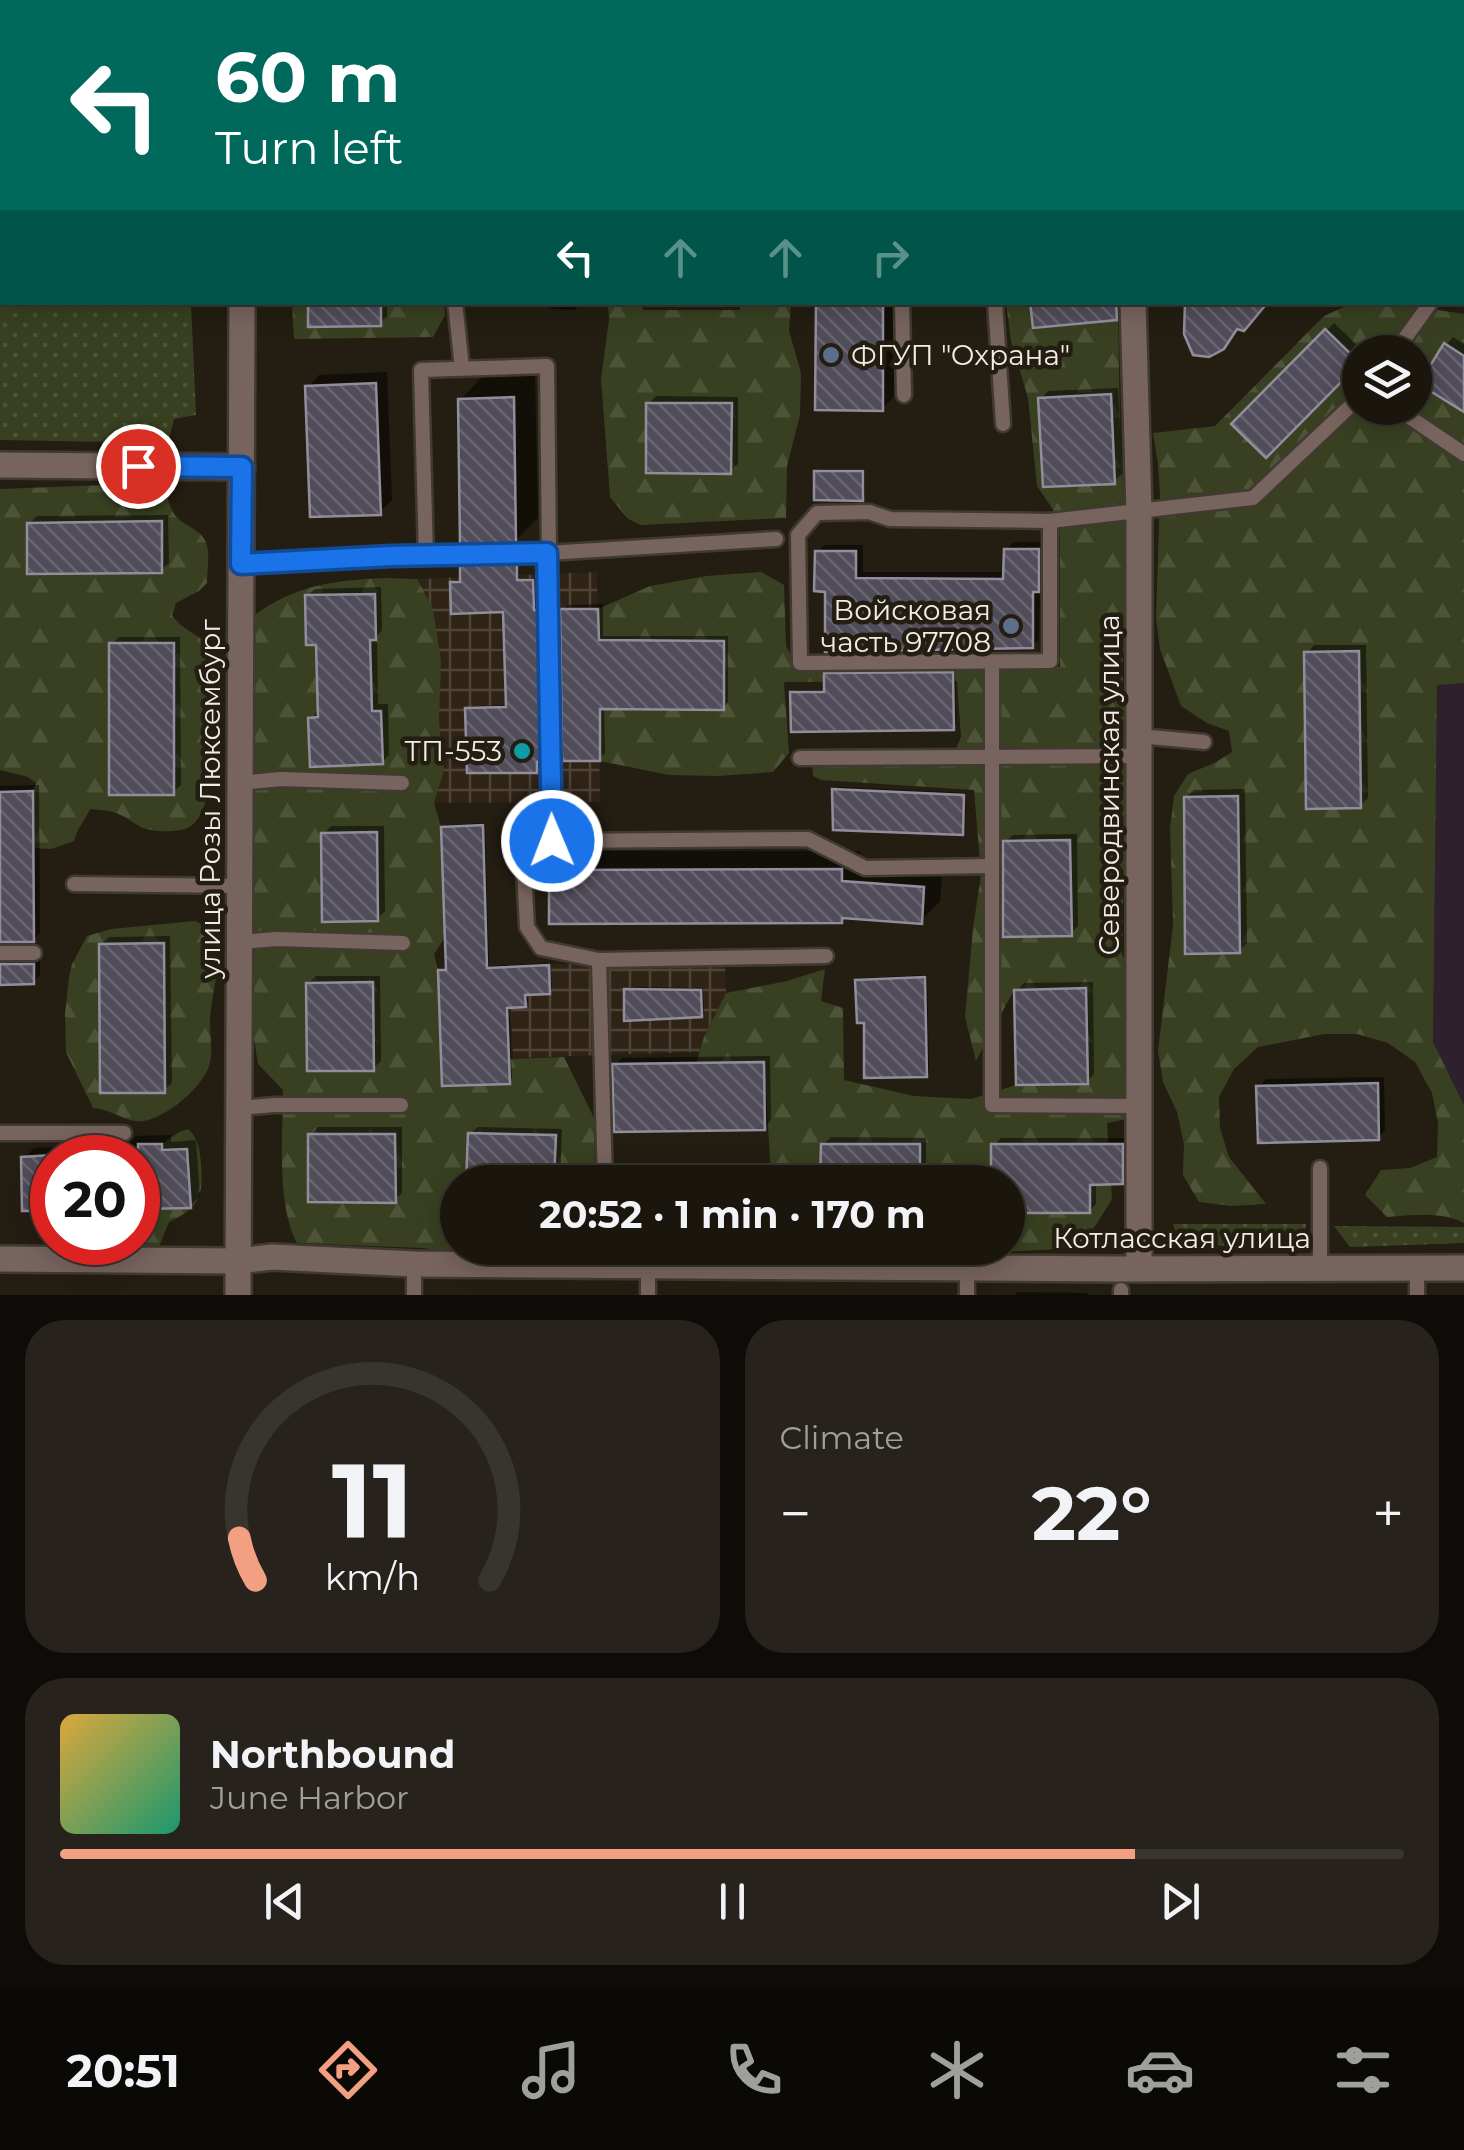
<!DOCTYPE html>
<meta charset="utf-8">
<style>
:root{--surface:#1a160e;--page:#27231c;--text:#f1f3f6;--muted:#9f9f9e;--line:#38352e;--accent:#f39f82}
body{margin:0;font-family:Montserrat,sans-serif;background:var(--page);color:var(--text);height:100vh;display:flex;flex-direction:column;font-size:38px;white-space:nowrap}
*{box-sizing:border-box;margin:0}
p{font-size:32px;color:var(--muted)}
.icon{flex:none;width:55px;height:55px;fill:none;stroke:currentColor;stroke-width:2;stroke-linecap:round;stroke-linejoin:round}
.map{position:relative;height:1295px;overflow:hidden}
.sheet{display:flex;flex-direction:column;gap:25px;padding:25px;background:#0e0c08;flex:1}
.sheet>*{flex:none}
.hud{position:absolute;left:0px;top:0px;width:1465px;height:305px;box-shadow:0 5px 25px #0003,0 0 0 2px var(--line);background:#00695c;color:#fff;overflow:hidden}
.buttons{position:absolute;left:1342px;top:335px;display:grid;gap:20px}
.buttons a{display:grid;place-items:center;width:90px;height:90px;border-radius:50%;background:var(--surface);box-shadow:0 5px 25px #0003,0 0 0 2px var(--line);font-size:50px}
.speed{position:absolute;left:30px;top:1135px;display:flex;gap:20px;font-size:50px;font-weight:700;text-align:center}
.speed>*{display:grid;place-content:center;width:130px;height:130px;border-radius:50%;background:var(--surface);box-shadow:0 5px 25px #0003,0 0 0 2px var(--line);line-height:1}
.speed .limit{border:15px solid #d22;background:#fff;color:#111}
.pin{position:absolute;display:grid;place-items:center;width:85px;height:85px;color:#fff;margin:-42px;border:5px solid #fff;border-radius:50%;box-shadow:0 2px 10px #0007}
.me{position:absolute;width:110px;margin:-55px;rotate:359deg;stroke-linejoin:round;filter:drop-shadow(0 0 8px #0008)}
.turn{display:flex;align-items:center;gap:35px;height:210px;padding:0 50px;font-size:45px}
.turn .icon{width:130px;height:130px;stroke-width:2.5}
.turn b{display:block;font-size:70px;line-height:85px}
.lanes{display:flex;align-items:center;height:95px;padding:0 50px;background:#0003;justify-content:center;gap:50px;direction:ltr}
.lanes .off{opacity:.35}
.big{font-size:75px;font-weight:700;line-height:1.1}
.sheet .widget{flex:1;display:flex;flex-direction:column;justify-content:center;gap:15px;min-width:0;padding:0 35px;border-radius:40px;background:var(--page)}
.sheet .dial{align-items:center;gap:0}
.dial svg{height:260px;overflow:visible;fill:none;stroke:var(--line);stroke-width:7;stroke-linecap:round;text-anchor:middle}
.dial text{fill:var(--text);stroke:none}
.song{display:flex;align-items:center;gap:30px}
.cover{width:120px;height:120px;border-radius:15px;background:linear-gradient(135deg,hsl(40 70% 55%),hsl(160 70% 35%))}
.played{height:10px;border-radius:5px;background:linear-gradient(90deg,var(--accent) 80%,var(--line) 80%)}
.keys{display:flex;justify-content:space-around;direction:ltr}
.heat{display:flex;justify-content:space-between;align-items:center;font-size:55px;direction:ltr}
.sheet .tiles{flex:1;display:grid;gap:25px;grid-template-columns:1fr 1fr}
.widget:last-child{grid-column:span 2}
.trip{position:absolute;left:440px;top:1165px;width:585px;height:100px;border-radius:50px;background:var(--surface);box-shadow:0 5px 25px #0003,0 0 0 2px var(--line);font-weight:700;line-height:100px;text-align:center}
.tab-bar{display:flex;height:160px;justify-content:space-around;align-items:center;background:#0a0906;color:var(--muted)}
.tab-bar .icon{width:70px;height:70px}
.tab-bar .current{color:var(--accent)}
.tab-bar b{font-size:45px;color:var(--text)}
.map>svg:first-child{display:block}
.industrial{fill:url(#industrial-grid)}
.education{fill:#2e202c}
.grass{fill:url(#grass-dots)}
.forest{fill:url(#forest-firs);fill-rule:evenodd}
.shadow{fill:#0007}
.building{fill:url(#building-back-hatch);stroke:#928d9b;stroke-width:2.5}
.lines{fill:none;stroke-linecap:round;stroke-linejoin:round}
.lane-casing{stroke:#403a30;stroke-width:19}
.street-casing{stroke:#403a30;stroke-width:30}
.secondary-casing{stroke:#403a30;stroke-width:30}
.lane{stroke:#78645f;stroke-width:14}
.street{stroke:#78645f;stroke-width:25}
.secondary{stroke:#ac8c83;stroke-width:25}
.route-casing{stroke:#114b97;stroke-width:25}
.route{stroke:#1a73e8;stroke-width:18}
.service-dot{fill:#5c6f8a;stroke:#231d12;stroke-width:4}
.culture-dot{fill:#0f9aa8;stroke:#231d12;stroke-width:4}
.labels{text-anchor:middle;stroke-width:9;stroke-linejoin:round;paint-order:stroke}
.poi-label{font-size:28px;fill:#f1ede6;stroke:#231d12;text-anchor:end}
.street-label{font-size:28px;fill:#f1ede6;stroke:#231d12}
</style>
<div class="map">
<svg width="1464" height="1295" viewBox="0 0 1464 1295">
<defs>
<pattern id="industrial-grid" width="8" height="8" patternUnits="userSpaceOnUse" patternTransform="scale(2.5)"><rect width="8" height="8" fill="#2f2315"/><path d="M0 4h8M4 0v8" fill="none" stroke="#4e4337"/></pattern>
<pattern id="grass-dots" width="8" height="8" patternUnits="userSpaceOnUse" patternTransform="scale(2.5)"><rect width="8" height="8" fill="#384021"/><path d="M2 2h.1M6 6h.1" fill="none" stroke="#4c5336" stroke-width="1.8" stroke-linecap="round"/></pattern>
<pattern id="forest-firs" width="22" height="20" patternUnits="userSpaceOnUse" patternTransform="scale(2.5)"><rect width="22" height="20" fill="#384021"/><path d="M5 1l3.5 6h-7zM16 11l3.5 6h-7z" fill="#4c5336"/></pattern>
<pattern id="building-back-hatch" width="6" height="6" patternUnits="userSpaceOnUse" patternTransform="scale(2.5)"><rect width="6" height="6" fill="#514c59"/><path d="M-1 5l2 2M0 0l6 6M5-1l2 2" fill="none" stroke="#6a6671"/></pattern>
</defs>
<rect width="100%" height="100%" fill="#231d12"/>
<g class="industrial">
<polygon points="597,572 600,802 434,803 444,771 439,720 417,579"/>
<polygon points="725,962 726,993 704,1037 699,1052 513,1058 509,965"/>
</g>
<polygon class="education" points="1464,683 1464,1105 1433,1042 1437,684"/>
<g class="grass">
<polygon points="0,272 2,272 2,302 191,303 196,415 174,419 168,443 0,440"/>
<polygon points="1173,1224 1306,1224 1305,1234 1293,1243 1280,1248 1179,1244"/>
<polygon points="1334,1226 1464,1227 1464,1243 1350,1247"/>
</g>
<g class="forest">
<polygon points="292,0 952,0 954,2 282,2"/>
<polygon points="292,303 444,303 445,315 433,337 294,339"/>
<polygon points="608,303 642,303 643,310 740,310 741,303 791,303 789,331 801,373 800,415 787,466 786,518 641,525 628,519 610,497 601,379 609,320"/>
<path d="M1006 303H1118L1120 436 1132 626 1123 655V695L1129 731 1126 761 1122 954 1136 984 1132 1118 1107 1123 1112 1199 1096 1225 1078 1247C1005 1255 931 1251 857 1250 778 1250 699 1252 621 1250L620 1248H1008V1182H616V1177L771 1174 764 1063H696L704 1037 726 993 787 981 825 969 821 1001 843 1008 844 1080 914 1096 971 1099 1016 1085 1088 1084 1086 988 1014 990 976 1061 965 1017 973 928 981 875 974 790 821 780 813 776 812 762 949 765 961 737 957 681 784 682 789 753 773 772 718 776 669 775 600 761 598 609 650 586 706 576 761 572 784 585 786 646 799 670 1060 667V529L1054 511 1037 486 1028 398 1011 341Z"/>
<path d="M1353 303H1412L1438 310 1464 314V683L1437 685 1433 1042 1464 1105V1223C1441 1211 1413 1215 1387 1217L1365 1195 1381 1170 1410 1168 1437 1157 1438 1123 1432 1093 1415 1062 1388 1043 1357 1034H1324L1258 1047 1234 1069 1219 1097 1220 1128 1229 1157 1266 1204 1232 1206 1199 1202 1183 1175 1184 1144 1177 1112 1163 1082 1158 1051 1173 925 1170 828 1174 796 1188 774 1216 762 1232 752 1229 731 1207 723 1181 706 1160 649 1156 618 1160 495 1158 464 1153 433 1215 426 1324 316ZM1360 352H1415V408H1360Z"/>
<path d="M106 485 160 486C170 496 167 504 175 515 180 522 188 525 195 530 214 541 207 563 207 583L199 591 176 603 172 615C183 633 207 635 215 657 224 681 213 709 211 734 208 758 214 817 187 828 176 833 151 832 141 827 131 822 124 815 113 812 106 810 98 810 90 809 85 821 77 828 74 841L51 849 33 848V791L36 783 28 777 0 770V489Z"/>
<path d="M384 578 417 579 433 609 441 661 439 720 444 771 434 803 441 827 445 937 434 954 438 970 443 1086 509 1084V1059L564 1057 594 1118 595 1182H458V1248H586L584 1252 551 1258 467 1255 423 1248 297 1243C276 1203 283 1136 283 1090L258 1064 254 1039 252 617C292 586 335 580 384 578Z"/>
<path d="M195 921 206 926C210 935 216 944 217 955 219 977 210 1001 210 1023 210 1038 214 1054 208 1069 199 1090 166 1117 144 1121 128 1124 112 1109 93 1108L66 1052 65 1014 69 977 72 964 87 936 111 929Z"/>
<path d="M188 1129C199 1139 200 1151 201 1165 204 1196 198 1209 169 1222L158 1249 141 1250 98 1243 138 1242V1210L163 1209 162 1144 179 1132Z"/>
</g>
<g class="shadow">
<polygon points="477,0 605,0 601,2 473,2"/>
<polygon points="779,0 925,0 929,2 783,2"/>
<polygon points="1373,0 1396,0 1401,2 1372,2"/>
<polygon points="311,302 387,302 387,316 380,323"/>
<polygon points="551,302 577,302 577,307 574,310 551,309"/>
<polygon points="644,302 745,302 740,307 644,307"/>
<polygon points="818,302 893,302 894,397 882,408"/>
<polygon points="1334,323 1364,352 1360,352 1360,359 1266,455 1235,424"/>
<polygon points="1453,337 1464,344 1464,409 1446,345"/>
<polygon points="387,372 392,500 380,512 308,387 319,375"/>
<polygon points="535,376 538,518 515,541 460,400 482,377"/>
<polygon points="1118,388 1122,474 1114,481 1041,399 1048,391"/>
<polygon points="656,396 738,397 738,464 730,471 649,404"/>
<polygon points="820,469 865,469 865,495 862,498 817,472"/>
<polygon points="168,515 169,563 161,570 29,524 37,516"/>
<polygon points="1014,542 1046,542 1046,582 1040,588 1039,639 1032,646 828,589 817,552 825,545 863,545 863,572 1006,572 1006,550"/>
<polygon points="519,562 519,578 535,578 536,608 541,608 543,756 539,760 539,767 536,770 468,709 471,706 508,705 506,609 453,583 456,580 463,580 462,567 466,564"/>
<polygon points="381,587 382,630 377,636 378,704 388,704 389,755 382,762 311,719 318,711 319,643 307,596 315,589"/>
<polygon points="603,604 603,636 728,636 728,702 723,708 604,707 605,753 599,758 563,610 568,605"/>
<polygon points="119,637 180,637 181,785 173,792 112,644"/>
<polygon points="1314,645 1366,645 1368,798 1360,806 1307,653"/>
<polygon points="955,670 956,724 953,728 793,694 796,690 827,690 827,674 830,671"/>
<polygon points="39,785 40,933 33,940 0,940 0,786"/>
<polygon points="838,787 966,793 965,830 962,833 835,790"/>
<polygon points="1245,789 1247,943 1239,951 1186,798 1194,790"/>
<polygon points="485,823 489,966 551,963 552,989 549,992 527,993 528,1002 525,1005 509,1005 512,1078 509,1081 441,971 449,968 444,828 447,825"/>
<polygon points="331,826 384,826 385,911 377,919 324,834"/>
<polygon points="1077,834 1078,926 1071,933 1005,842 1013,835"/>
<polygon points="571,851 860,851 860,863 943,868 940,901 921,921 846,916 841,921 551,871"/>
<polygon points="170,936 172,1083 164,1090 101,945 109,937"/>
<polygon points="0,953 7,957 40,958 40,975 33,982 0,982 0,967 11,968 0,961"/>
<polygon points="927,975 929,1072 926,1075 866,1020 858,981 861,978"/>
<polygon points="316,976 380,976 381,1061 373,1068 308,984"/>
<polygon points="1093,982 1094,1074 1087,1082 1017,991 1024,983"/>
<polygon points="630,987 703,988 704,1012 701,1015 627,990"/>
<polygon points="770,1056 771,1120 764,1128 615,1065 622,1058"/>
<polygon points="1384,1077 1385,1130 1378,1138 1259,1087 1266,1079"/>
<polygon points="318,1127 402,1127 402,1193 394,1200 311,1135"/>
<polygon points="478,1127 562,1129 560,1182 469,1182 470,1134"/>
<polygon points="171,1135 171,1142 196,1140 200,1196 190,1206 138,1207 138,1158 52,1158 52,1208 24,1208 24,1158 34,1148 129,1144 136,1136"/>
<polygon points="831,1137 926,1138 926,1182 823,1182 823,1145"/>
<polygon points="1001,1138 1129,1138 1129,1174 1122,1181 1096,1182 1096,1204 1089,1211 1008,1210 1008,1182 993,1182 994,1145"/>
<polygon points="1018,1292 1088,1293 1088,1295 1015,1295"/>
</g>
<g class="building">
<polygon points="308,302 381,302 381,326 308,327"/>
<polygon points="816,302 883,302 883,411 815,410"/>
<polygon points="1030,302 1116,302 1117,320 1033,328"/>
<polygon points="1185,302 1268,302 1244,331 1237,329 1224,349 1209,357 1193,355 1184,334"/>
<polygon points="1325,329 1360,363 1266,458 1231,424"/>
<polygon points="1444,343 1464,356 1464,412 1419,384"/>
<polygon points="376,383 381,515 310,517 305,386"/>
<polygon points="1111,394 1115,484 1043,487 1038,398"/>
<polygon points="514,397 516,543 460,545 458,399"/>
<polygon points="646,403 732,403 731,474 646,473"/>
<polygon points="814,471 863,471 863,501 814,500"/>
<polygon points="162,521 162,573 27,574 27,523"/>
<polygon points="1004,549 1039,549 1039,592 1033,592 1033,648 825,652 825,592 814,591 815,551 856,551 856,578 1003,579"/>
<polygon points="517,564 517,580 533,580 534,610 539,610 541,761 537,762 537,773 467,773 465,708 506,707 503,612 451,614 450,582 460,582 460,566"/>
<polygon points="375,594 376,640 370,640 372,711 381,711 383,764 310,767 308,718 318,717 316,645 306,645 305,595"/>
<polygon points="560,609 598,609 599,640 724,641 724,710 600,709 600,761 562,761"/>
<rect x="109" y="643" width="65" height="152"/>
<polygon points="1359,651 1361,808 1306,809 1304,652"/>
<polygon points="953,672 954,730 791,732 790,692 824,692 824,673"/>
<polygon points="832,789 964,795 963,835 833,830"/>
<polygon points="33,791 34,942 0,942 0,792"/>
<polygon points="1238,796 1240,953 1185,954 1184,797"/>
<polygon points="483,825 487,968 549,965 550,994 525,995 526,1007 507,1008 510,1084 442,1086 438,970 446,970 441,827"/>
<polygon points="377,832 378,921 322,922 321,833"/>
<polygon points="1070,840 1072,936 1003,937 1003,841"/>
<polygon points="842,869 842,881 924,887 922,924 842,918 842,923 549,924 549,870"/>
<polygon points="164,943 165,1093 100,1093 99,944"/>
<polygon points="0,964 34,964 34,984 0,985"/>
<polygon points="925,977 927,1077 864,1078 864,1023 857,1023 855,980"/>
<polygon points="373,982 374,1071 307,1071 306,983"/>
<polygon points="1086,988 1088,1084 1016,1085 1014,990"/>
<polygon points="624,989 701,990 702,1017 624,1021"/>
<polygon points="764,1062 765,1130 614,1132 612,1064"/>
<polygon points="1378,1083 1379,1140 1258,1143 1256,1086"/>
<polygon points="468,1133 556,1135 554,1182 466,1182"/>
<polygon points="308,1134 395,1134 396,1203 308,1202"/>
<polygon points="138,1144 162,1144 162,1150 187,1149 191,1208 138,1209"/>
<polygon points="821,1144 920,1144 920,1182 820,1182"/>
<polygon points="991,1144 1123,1144 1123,1184 1090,1185 1090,1213 1008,1213 1008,1182 991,1182"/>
<polygon points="52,1155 52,1211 22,1211 21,1157"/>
</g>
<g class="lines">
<g class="lane-casing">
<g id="lane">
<polyline points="1141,0 1144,2"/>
<polyline points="0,18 2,17"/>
<polyline points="0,149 2,150"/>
<polyline points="455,302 462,368"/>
<polyline points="902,302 904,395"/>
<polyline points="995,302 1003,424"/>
<polyline points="1395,352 1431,302"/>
<polyline points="1396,408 1464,454"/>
<polygon points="869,512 890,519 1050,521 1050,661 800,663 798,535 817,513"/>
<polyline points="1050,521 1253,498 1360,397"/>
<polyline points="426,557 421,370 547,366 552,841"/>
<polyline points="241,564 391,557 547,553 776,539"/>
<polyline points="992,662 992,1105 1139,1106"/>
<polyline points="1139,736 1204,742"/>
<polyline points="800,758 1139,756"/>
<polyline points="240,783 281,779 402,783"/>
<polyline points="74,884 240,886"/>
<polyline points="240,942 277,939 403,943"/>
<polyline points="0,953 34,953"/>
<polyline points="826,956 599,960 541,948 527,927 524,871 531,855 552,841 808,839 865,868 992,866"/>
<polyline points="599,960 605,1182"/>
<polyline points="239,1108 274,1105 401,1105"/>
<polyline points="0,1133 124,1133"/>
<polyline points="1320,1168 1320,1268"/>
<polyline points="648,1264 648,1295"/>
<polyline points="967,1268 967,1295"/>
<polyline points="414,1295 414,1264"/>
<polyline points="1121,1295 1121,1290"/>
<polyline points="1417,1295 1417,1268"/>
</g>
</g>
<g class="street-casing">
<g id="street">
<polyline points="244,2 244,0"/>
<polyline points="1276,2 1277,0"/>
<polyline points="1133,302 1139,512 1139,1268"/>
<polyline points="0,465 242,467"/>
<polyline points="0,1259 238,1261 272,1257 414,1264 1118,1269 1464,1268"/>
<polyline points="238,1295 242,302"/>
</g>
</g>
<g class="secondary-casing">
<g id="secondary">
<polyline points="1007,0 1011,2"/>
<polyline points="1462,287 1464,288"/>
</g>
</g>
<use href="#lane" class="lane"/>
<use href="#street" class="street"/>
<use href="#secondary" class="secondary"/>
</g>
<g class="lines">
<g class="route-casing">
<polyline id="route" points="138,466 242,467 241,564 391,556 547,553 552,841"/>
</g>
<use href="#route" class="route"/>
</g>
<g class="service-dot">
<circle cx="831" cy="355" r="10"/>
<circle cx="1011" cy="626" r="10"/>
</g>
<circle class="culture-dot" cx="522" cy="751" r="10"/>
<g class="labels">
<g class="poi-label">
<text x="851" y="365" text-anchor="start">ФГУП "Охрана"</text>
<text x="991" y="620">Войсковая<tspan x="991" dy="32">часть 97708</tspan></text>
<text x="502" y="761">ТП-553</text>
</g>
<g class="street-label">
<text transform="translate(1109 785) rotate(-90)" y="10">Северодвинская улица</text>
<text transform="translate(210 799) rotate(-90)" y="10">улица Розы Люксембург</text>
<text x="1182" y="1248">Котласская улица</text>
</g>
</g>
</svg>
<div class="buttons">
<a><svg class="icon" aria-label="layers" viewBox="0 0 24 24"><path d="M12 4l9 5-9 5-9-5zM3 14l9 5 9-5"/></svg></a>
</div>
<div class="speed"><div class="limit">20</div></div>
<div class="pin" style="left:138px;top:466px;background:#d93025"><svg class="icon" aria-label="arrive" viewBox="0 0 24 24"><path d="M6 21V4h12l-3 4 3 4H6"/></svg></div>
<svg class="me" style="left:552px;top:841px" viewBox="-20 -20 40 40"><circle r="17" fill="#1a73e8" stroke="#fff" stroke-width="3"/><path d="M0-11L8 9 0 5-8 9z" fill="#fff"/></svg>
<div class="trip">20:52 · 1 min · 170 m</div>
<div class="hud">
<div class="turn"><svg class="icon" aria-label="left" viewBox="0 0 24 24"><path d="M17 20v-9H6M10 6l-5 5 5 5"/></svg><div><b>60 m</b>Turn left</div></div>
<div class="lanes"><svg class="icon" aria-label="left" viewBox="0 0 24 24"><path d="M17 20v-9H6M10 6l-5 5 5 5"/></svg><svg class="icon off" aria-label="ahead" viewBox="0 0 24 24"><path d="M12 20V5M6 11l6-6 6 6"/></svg><svg class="icon off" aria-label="ahead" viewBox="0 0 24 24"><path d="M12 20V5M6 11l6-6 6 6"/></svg><svg class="icon off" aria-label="right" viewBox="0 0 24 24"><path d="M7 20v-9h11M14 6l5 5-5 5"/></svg></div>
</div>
</div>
<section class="sheet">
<div class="tiles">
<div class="widget dial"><svg viewBox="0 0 100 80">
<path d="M14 69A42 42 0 1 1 86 69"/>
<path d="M14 69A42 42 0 0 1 9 56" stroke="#f39f82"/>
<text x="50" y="56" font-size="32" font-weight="700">11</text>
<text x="50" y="72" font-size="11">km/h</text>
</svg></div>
<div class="widget"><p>Climate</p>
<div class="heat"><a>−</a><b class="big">22°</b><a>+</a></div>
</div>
<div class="widget">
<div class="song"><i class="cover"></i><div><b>Northbound</b><p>June Harbor</p></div></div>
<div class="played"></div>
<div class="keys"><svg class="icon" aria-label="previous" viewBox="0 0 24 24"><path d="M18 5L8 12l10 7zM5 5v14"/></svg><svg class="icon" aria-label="pause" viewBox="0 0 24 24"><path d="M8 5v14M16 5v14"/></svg><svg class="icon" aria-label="next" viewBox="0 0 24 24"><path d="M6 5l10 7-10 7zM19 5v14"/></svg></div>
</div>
</div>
</section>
<nav class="tab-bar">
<b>20:51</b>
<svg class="icon current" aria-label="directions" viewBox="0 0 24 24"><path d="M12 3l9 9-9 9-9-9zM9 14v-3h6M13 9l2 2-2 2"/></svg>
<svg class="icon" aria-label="music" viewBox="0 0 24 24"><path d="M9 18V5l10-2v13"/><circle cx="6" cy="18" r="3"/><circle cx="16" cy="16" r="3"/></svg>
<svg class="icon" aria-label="phone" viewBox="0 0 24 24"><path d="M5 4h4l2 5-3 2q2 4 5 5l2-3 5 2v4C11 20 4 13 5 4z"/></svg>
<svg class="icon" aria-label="climate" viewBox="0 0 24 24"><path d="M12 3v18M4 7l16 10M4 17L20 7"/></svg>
<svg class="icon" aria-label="car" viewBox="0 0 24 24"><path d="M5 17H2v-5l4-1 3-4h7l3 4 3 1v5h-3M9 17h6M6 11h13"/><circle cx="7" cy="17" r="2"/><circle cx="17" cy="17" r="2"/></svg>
<svg class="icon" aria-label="filters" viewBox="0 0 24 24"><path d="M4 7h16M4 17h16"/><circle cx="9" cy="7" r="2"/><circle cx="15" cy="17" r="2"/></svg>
</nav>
